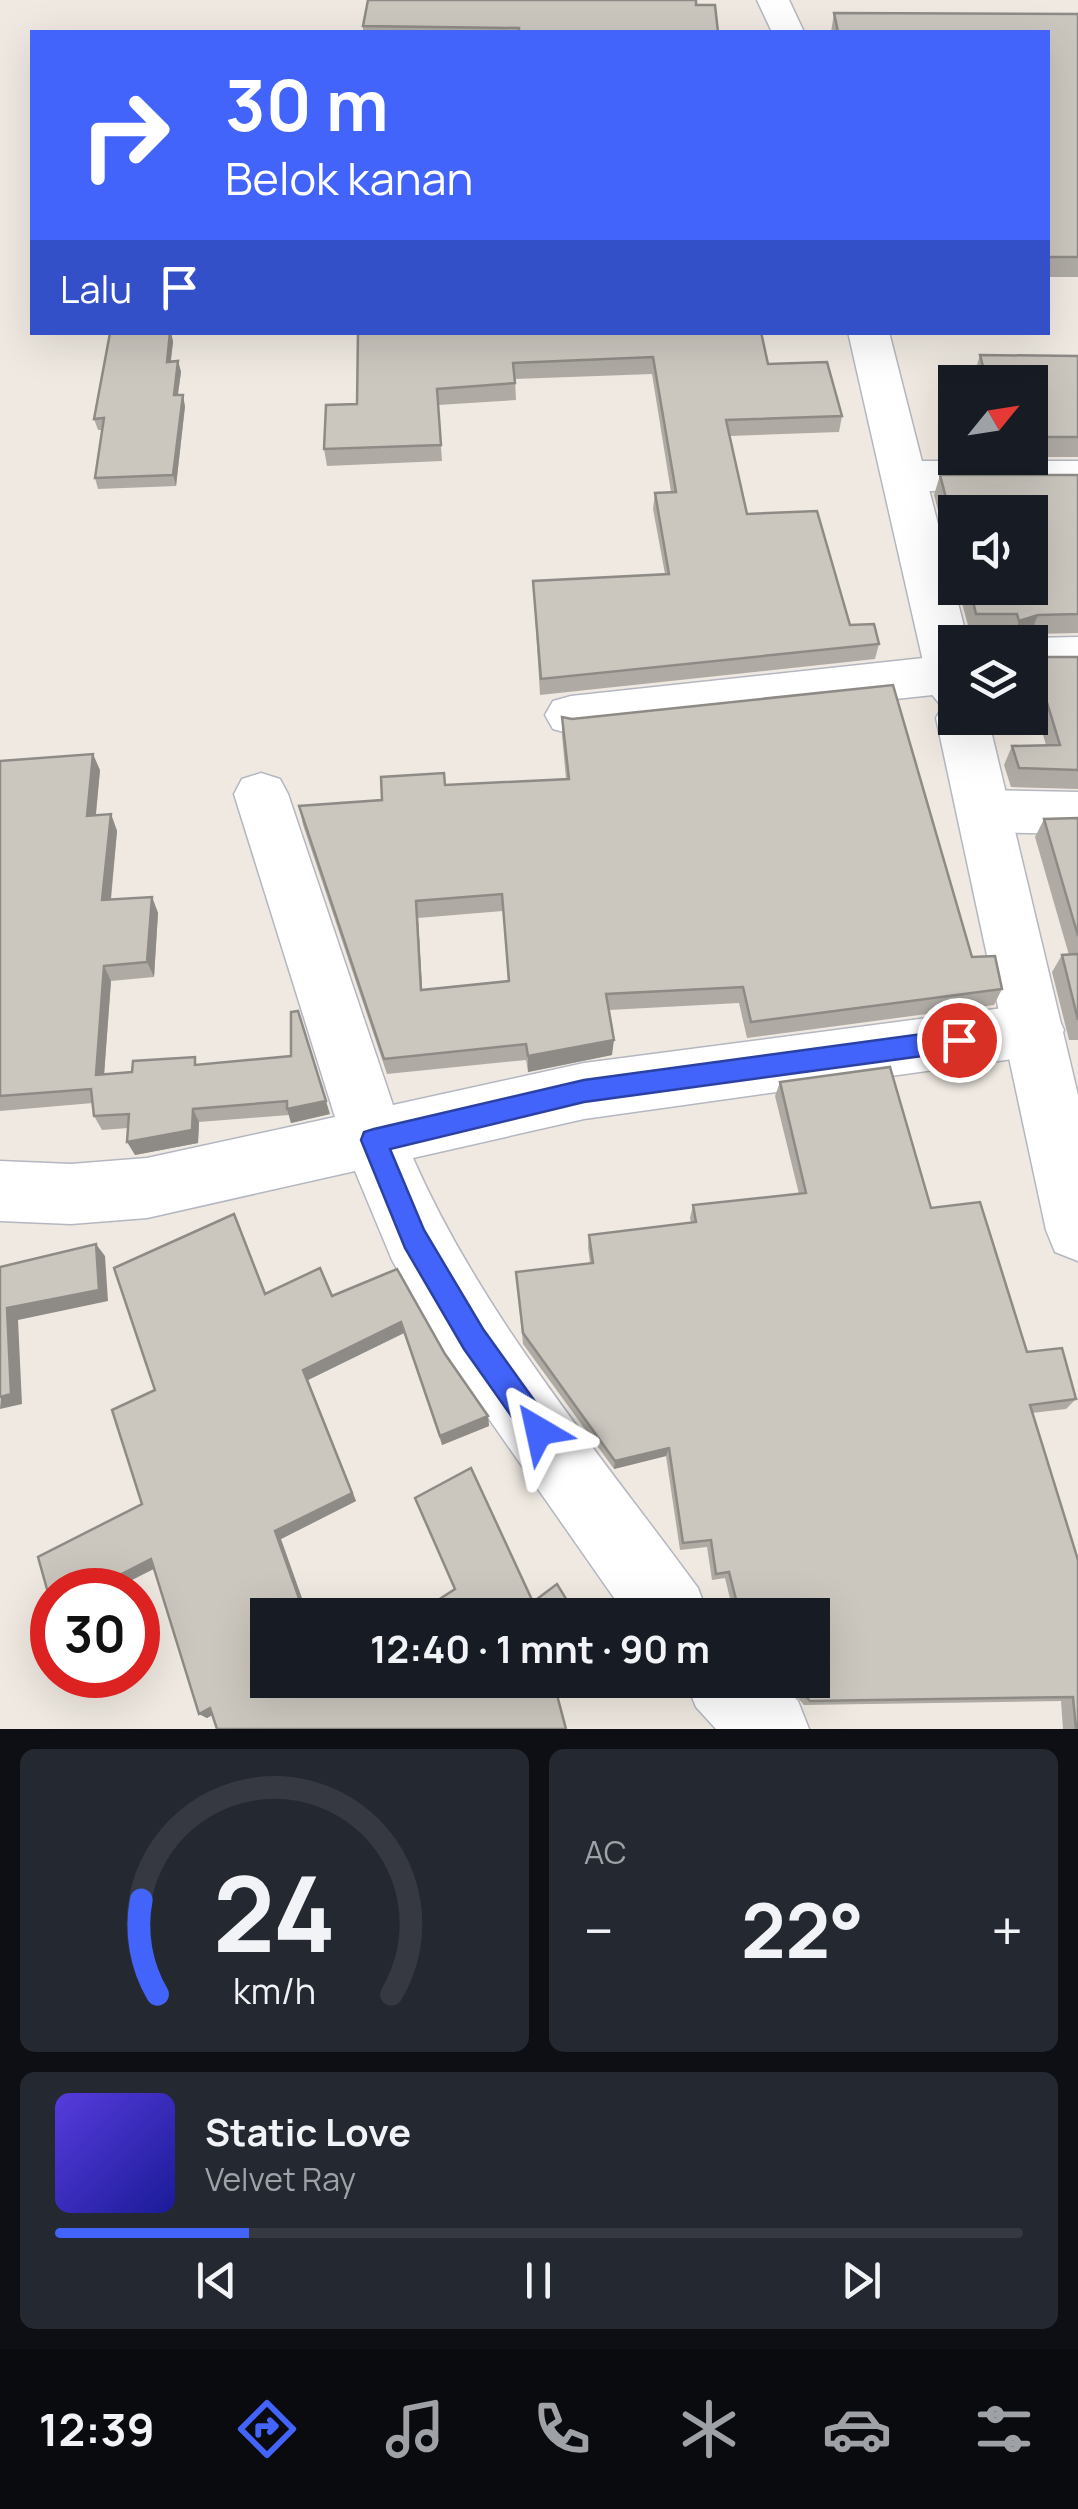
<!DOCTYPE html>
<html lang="id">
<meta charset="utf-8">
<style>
:root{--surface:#171b24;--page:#242831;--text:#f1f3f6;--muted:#9ea1a6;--line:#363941;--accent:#4264fb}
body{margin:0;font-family:Manrope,sans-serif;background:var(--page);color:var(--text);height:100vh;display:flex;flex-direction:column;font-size:38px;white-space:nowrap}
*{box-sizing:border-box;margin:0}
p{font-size:32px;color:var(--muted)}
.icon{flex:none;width:55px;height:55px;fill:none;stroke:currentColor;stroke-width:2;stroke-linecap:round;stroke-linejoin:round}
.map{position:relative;height:1729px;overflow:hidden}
.details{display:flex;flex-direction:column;gap:20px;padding:20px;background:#0d0f14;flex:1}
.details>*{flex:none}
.banner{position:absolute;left:30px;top:30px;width:1020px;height:305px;border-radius:0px;box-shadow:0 10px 40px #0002;background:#4264fb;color:#fff;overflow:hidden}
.needle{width:65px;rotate:60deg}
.controls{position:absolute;left:938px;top:365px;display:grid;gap:20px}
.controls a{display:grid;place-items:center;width:110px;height:110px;border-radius:0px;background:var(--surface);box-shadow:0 10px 40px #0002;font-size:50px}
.speed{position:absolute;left:30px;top:1568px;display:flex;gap:20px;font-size:50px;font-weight:700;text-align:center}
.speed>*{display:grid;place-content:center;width:130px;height:130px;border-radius:50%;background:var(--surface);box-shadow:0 10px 40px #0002;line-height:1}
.speed .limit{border:15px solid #d22;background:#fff;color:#111}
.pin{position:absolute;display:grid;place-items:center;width:85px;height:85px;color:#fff;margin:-42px;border:5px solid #fff;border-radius:50%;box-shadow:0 2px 10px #0007}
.me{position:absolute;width:110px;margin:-55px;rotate:324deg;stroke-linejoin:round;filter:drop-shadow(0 0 8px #0008)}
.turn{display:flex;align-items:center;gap:35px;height:210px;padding:0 30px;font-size:45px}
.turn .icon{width:130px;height:130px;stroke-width:2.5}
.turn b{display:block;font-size:70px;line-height:85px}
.then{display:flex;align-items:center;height:95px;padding:0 30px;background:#0003;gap:20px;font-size:38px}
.big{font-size:75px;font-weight:700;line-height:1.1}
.details .widget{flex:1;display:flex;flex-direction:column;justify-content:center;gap:15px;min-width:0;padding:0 35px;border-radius:15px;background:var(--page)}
.details .dial{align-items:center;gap:0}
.dial svg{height:260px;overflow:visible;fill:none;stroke:var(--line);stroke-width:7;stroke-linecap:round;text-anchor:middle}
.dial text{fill:var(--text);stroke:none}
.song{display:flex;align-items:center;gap:30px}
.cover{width:120px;height:120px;border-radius:15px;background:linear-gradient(135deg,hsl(250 70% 55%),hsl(240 70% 35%))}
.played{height:10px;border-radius:5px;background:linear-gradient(90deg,var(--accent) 20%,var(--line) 20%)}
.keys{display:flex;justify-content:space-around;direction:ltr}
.heat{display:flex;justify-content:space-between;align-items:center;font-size:55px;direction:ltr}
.details .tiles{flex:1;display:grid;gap:20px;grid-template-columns:1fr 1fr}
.widget:last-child{grid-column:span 2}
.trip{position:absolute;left:250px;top:1598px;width:580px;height:100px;border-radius:0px;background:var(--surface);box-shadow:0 10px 40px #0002;font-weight:700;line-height:100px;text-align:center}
.menu{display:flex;height:160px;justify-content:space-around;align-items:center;background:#090b0e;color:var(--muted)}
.menu .icon{width:70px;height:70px}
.menu .on{color:var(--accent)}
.menu b{font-size:45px;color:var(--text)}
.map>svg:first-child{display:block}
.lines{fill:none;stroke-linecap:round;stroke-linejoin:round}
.street-casing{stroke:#b4b7c1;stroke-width:3}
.secondary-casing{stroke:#b4b7c1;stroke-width:3}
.street{fill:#fff;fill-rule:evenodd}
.secondary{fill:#fff;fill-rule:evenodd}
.wall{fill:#afaba4;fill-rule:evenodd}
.shaded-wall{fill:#8e8b86}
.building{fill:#cbc7bf;stroke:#8e8b86;stroke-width:2.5;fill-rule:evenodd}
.route{fill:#4264fb;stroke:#2b41a3;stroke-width:2.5}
</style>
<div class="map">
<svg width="1078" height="1729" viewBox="0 0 1078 1729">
<rect width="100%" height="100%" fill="#efe9e1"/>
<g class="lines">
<g class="street-casing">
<g id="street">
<polygon points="903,461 1078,461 1078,491 903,491 887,487 881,476 887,465"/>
<polygon points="1078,637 1078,673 1030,674 1030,642 1015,642 1030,638"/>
<polygon points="951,655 955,657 955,691 951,693 571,734 553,729 545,715 553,701 571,696"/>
<path d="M261 773 280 779 288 794 393 1105 584 1063 1034 1004 1055 1011 1064 1030 1055 1049 1034 1056 584 1119 413 1158C482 1315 597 1450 698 1588L708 1615H626L450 1363 392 1260 355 1171 147 1218 71 1224 0 1221V1161L71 1164 147 1158 335 1117 234 794 242 779Z"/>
<polygon points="986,790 1078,792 1078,834 986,832 967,826 959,811 967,796"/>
<polygon points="685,1680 777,1680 798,1701 809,1729 716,1729 696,1707"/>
</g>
</g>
<g class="secondary-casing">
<g id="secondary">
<polygon points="757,0 789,0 804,32 772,32"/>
<polygon points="848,332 889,332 968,642 955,642 955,718 988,718 1078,1095 1078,1261 1055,1252 1046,1230 936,718 942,707 930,692"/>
</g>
</g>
<use href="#street" class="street"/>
<use href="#secondary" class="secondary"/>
</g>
<g class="wall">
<polygon points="696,5 718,32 363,32 363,26"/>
<polygon points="834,13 1078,14 1078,277 1048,277 1048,32 831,32"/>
<polygon points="171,332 173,342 171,361 178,361 181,372 178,395 185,406 176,486 98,489 95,478 102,430 98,430 94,419"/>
<polygon points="358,332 768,364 842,416 839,432 730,436 747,514 850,625 879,644 875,659 540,695 533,581 665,574 653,509 655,493 671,492 652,374 515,379 516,400 438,405 442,461 327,466 324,449 357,404"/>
<polygon points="980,355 1078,356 1078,457 1030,457 1030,382 976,382 974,375"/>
<polygon points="940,475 1078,475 1078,633 1034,634 1035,657 1078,657 1078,789 1011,787 1004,765 1012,746 1046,745 1030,692 1030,642 1017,642 1019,638 1012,640 1010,634 970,633 958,588 1030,588 955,512 955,576 934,495"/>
<path d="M562 717 972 957 1002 989 994 1005 747 1038 739 1003 609 1010 612 1055 528 1072 526 1060 387 1074 303 825 299 806 382 800 445 785 566 779 562 735ZM503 911 508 981 422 990 418 918Z"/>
<polygon points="0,761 100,770 96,815 111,814 117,831 111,900 152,897 158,913 154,977 111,981 104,1074 199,1065 330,1114 291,1123 289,1115 199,1122 198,1143 135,1155 128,1128 102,1130 94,1116 93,1103 0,1111"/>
<polygon points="1078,818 1078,1040 1069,1040 1052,972 1062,955 1069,955 1035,837 1044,819"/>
<polygon points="780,1082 931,1208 1027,1352 1076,1399 1066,1409 1032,1413 1078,1729 1063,1729 1061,1701 804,1705 782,1680 812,1680 812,1615 734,1615 725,1578 712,1580 707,1547 680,1550 666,1456 614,1469 523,1344 516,1272 590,1263 588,1247 589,1235 691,1223 690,1218 693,1205 799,1194 775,1096"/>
<polygon points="239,1227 266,1293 332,1296 397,1269 445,1354 488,1416 489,1426 442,1445 404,1333 308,1380 356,1501 281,1539 212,1715 207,1718 199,1714 154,1569 112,1590 52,1590 142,1504 155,1390"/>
</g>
<g class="shaded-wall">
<polygon points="171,332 173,342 169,373 167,362"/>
<polygon points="178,361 181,372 176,406 174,395"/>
<polygon points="183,395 185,406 176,486 173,475"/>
<polygon points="1038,615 1030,634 1024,626 1019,638 1012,640 1019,621"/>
<polygon points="93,754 100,770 94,832 87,816"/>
<polygon points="111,814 117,831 109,916 102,900"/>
<polygon points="152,897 158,913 154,977 147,962"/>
<polygon points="416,901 418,918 423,1007 421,990"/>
<polygon points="104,966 111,981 103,1089 96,1075"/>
<polygon points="614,1040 612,1055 528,1072 528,1056"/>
<polygon points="326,1101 330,1114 291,1123 287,1109"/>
<polygon points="193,1109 199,1122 198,1143 135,1155 127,1142"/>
<polygon points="96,1244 105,1256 108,1301 18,1320 22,1404 0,1409 7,1308"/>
<polygon points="401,1322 404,1333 308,1380 356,1501 281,1539 308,1615 305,1615 275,1531 303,1370"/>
<polygon points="488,1416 489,1426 442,1445 440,1436"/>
<polygon points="669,1448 666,1456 614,1469 615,1461"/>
<polygon points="151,1559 159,1566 112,1590 90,1590"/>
<polygon points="210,1708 218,1712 207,1718 199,1714"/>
</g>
<g class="building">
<polygon points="368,0 696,0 696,5 715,5 718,32 519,32 519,28 363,26"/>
<polygon points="834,13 1078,14 1078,257 1048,257 1048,32 838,32"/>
<polygon points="170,332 167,362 178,361 174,395 183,395 173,475 95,478 104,418 94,419 110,333"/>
<polygon points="358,332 761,332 768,364 827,362 842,416 726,420 747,514 817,511 850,625 874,624 879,644 541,679 533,581 669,574 655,493 676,492 653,357 513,363 515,383 437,389 441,445 324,449 326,405 357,404"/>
<polygon points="980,355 1078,356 1078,437 1030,437 1030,382 987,382"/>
<polygon points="940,475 1078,475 1078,614 1038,615 1019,621 1017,614 976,614 970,588 1030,588 1030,512 955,512 955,532"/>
<polygon points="1024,626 1034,626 1035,657 1078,657 1078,770 1019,768 1012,746 1060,745 1030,647 1030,642 1029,642"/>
<path d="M893 685 972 957 995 956 1002 989 751 1022 743 987 606 994 614 1040 528 1056 526 1044 384 1059 299 806 382 800 381 777 444 773 445 785 569 779 562 717 572 719ZM502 894 509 981 421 990 416 901Z"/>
<polygon points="93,754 87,816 111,814 102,900 152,897 147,962 104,966 96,1075 132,1072 133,1061 195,1057 195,1065 291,1056 291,1012 298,1011 326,1101 287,1109 287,1101 193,1109 192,1130 127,1142 129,1114 94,1116 91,1089 0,1096 0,761"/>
<polygon points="1078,818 1078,936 1044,819"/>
<polygon points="1078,954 1078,1020 1062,955"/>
<polygon points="890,1067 931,1208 980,1202 1027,1352 1062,1348 1076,1399 1030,1405 1078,1560 1078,1729 1076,1729 1073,1697 810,1701 791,1680 812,1680 812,1615 740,1615 729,1572 716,1574 711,1540 683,1543 669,1448 615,1461 523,1333 516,1272 593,1263 589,1235 696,1222 693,1205 806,1193 780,1082"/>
<polygon points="234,1214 265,1294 320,1268 332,1296 397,1269 445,1354 488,1416 440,1436 401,1322 303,1370 352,1493 275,1531 305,1615 268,1615 268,1680 553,1680 566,1729 217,1729 210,1708 199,1714 151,1559 90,1590 52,1590 52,1607 38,1557 142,1504 112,1410 155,1390 114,1268"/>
<polygon points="96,1244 99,1290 7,1308 11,1394 0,1397 0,1267"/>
<polygon points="471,1468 533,1602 557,1584 576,1615 415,1615 455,1589 415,1498"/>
</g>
<polygon class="route" points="959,1029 968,1032 971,1040 968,1048 959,1051 584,1102 390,1149 424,1230 483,1329 549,1421 554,1431 549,1441 539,1445 529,1441 464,1349 405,1248 361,1140 364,1132 374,1129 584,1080"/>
</svg>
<div class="controls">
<a><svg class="needle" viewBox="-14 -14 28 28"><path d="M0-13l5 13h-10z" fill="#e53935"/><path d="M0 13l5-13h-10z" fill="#9ea1a6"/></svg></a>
<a><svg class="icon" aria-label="sound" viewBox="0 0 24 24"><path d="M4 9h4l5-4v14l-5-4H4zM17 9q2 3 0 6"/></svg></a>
<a><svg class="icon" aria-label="layers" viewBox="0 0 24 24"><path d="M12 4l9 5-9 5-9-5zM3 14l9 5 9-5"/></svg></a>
</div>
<div class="speed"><div class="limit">30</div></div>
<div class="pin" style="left:959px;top:1040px;background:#d93025"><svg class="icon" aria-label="arrive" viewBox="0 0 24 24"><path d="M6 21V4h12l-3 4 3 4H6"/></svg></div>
<svg class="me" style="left:539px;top:1431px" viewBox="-20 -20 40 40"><path d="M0-17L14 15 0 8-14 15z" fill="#4264fb" stroke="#fff" stroke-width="4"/></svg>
<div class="trip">12:40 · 1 mnt · 90 m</div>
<div class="banner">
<div class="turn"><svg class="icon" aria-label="right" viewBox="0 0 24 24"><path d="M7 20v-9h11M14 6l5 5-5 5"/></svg><div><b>30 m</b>Belok kanan</div></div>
<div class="then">Lalu<svg class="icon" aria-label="arrive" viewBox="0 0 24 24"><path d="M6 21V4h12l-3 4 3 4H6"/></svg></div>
</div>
</div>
<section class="details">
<div class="tiles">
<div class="widget dial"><svg viewBox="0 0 100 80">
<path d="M14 69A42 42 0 1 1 86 69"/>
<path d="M14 69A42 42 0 0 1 9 40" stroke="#4264fb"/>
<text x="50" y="56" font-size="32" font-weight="700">24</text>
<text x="50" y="72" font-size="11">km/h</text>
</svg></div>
<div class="widget"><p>AC</p>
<div class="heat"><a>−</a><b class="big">22°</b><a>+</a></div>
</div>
<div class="widget">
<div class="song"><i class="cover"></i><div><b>Static Love</b><p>Velvet Ray</p></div></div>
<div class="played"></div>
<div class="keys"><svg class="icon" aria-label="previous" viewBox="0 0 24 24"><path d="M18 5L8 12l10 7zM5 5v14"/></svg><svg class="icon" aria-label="pause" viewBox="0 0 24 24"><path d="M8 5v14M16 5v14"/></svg><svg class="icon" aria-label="next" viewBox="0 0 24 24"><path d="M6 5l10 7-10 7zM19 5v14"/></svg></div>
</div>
</div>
</section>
<nav class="menu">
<b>12:39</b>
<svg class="icon on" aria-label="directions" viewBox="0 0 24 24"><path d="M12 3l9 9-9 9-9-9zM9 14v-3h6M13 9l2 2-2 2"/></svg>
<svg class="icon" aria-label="music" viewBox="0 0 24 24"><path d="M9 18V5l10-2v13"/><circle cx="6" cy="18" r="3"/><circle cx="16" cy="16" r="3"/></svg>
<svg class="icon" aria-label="phone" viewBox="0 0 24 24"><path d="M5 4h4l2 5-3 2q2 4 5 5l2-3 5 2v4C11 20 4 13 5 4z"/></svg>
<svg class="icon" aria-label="climate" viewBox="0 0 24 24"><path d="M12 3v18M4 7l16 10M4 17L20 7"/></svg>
<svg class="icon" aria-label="car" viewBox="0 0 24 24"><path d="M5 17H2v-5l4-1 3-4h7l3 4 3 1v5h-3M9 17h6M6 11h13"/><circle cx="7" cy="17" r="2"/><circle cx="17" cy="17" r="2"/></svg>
<svg class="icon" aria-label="filters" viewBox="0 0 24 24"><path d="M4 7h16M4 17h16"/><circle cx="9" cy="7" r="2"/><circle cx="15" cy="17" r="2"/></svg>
</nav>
